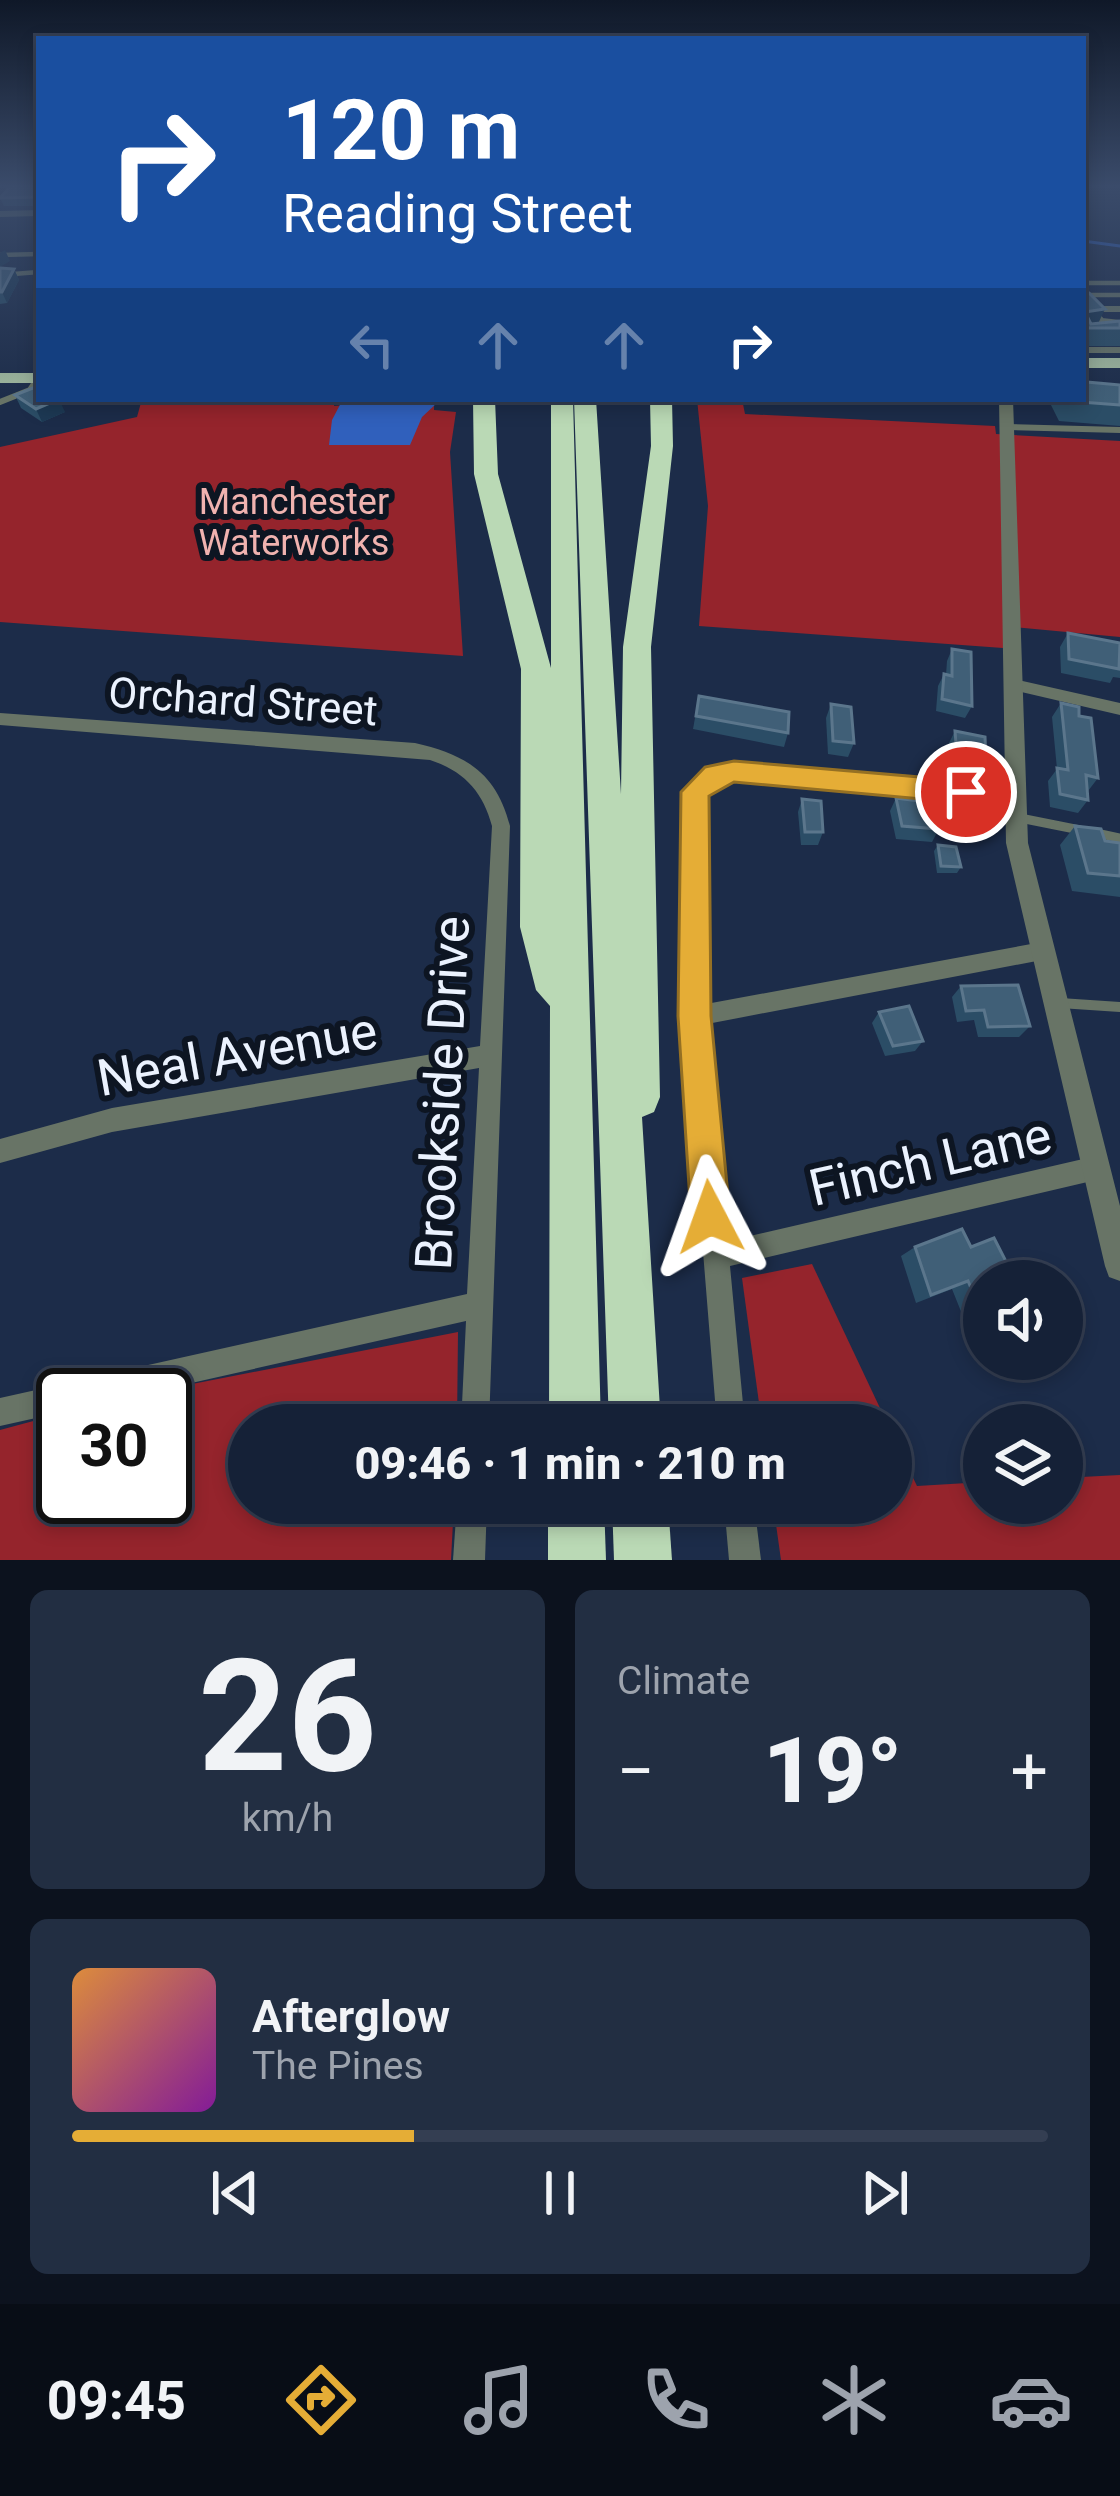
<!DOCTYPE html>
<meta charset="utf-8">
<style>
:root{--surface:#152137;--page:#222e42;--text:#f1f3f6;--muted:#9da3ad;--line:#343e52;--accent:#e5ad36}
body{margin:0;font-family:Roboto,sans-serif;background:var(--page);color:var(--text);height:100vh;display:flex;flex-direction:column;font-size:45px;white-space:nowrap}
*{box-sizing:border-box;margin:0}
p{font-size:39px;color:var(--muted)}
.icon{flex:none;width:66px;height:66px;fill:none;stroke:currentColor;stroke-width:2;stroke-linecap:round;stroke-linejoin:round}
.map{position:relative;height:1560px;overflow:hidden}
.drawer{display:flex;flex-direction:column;gap:30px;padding:30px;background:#0c121e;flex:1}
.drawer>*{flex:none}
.banner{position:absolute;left:36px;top:36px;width:1050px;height:366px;border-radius:0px;box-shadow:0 6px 18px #0003,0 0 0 3px var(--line);background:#1a4fa0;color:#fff;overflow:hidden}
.fabs{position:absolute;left:963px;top:1260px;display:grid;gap:24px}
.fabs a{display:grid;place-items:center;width:120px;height:120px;border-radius:50%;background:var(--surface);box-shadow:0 6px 18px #0003,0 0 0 3px var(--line);font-size:60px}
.speed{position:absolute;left:36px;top:1368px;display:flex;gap:24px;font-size:60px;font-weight:700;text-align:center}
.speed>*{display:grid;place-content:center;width:156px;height:156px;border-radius:50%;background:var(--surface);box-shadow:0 6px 18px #0003,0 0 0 3px var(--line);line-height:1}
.speed .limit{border:6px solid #111;border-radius:18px;background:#fff;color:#111}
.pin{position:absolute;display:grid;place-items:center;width:102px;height:102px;color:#fff;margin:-51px;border:6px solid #fff;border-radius:50%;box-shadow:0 3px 12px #0007}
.me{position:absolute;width:132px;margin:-66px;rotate:356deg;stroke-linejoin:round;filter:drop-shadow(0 0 9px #0008)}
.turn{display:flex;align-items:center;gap:42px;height:252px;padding:0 48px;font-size:54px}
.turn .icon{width:156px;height:156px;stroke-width:2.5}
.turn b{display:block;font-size:84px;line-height:102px}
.lanes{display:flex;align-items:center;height:114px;padding:0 48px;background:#0003;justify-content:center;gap:60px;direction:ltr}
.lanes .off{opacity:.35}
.big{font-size:90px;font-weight:800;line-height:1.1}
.drawer .widget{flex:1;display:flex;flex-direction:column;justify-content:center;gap:18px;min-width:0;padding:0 42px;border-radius:18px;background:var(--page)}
.drawer .dial{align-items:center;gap:0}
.dial b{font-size:156px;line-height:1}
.song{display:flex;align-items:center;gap:36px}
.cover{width:144px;height:144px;border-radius:18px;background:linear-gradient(135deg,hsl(30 70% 55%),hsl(290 70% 35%))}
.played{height:12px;border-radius:6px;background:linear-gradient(90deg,var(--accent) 35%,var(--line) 35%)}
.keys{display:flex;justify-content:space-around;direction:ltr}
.heat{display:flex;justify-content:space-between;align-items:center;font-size:66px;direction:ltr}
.drawer .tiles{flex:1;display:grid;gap:30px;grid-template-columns:1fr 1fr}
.widget:last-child{grid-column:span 2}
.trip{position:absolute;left:228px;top:1404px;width:684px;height:120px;border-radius:60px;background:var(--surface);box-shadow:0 6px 18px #0003,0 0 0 3px var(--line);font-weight:800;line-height:120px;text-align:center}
.tabs{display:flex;height:192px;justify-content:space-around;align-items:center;background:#080d16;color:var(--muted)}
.tabs .icon{width:84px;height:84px}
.tabs .selected{color:var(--accent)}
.tabs b{font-size:54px;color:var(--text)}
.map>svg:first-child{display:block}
.green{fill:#95242c}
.water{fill:#3060bc}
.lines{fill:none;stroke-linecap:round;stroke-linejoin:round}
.stream{stroke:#3060bc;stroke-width:3}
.service-far3{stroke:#687466;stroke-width:4.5}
.service-far2{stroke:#687466;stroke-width:6}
.service-far1{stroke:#687466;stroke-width:9}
.service{stroke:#687466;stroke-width:10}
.minor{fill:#687466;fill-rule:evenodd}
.tertiary{fill:#687466;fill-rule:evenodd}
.primary{fill:#a3bc9f;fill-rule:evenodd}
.motorway{fill:#bad9b5;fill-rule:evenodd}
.wall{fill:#2b4d66}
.shaded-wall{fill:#1d3954}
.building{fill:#405f77;stroke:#5b768c;stroke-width:3}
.route{fill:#e5ad36;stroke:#957023;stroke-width:3}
.labels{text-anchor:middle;stroke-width:12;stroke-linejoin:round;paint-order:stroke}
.far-park-label{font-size:36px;fill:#f0b2af;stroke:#0d1522}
.street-label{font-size:42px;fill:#ebf2fe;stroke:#0d1522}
.near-street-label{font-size:51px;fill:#ebf2fe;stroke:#0d1522}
</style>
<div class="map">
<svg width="1120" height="1560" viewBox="0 0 1120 1560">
<rect width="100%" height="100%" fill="#1c2c49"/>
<g class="green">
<polygon points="142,399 335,399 334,406 434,399 434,410 456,412 450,452 463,656 0,622 0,447 137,417"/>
<polygon points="697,399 742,399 745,414 995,426 996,434 1120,441 1120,637 1003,626 1003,648 699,626 708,506"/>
<polygon points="812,1264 888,1425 762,1425 742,1278"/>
<polygon points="458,1332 457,1425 249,1425 249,1503 454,1503 451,1560 0,1560 0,1430 63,1413 63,1497 165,1497 165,1395 136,1395"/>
<polygon points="891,1432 917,1486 984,1482 984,1503 1062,1503 1062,1478 1120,1475 1120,1560 781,1560 773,1503 891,1503"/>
</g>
<polygon class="water" points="343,399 438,399 438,402 422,417 410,445 329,445 332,420"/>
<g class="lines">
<polyline class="stream" points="1083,241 1120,246"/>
<g class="service-far3">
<polyline points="0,255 39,254"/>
<polyline points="0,275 39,272"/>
<polyline points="1083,283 1120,283"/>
<polyline points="1083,295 1120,295"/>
<polyline points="1083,300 1090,308"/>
</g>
<g class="service-far2">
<polyline points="1087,305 1102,321 1120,323"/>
<polyline points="1097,309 1120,309"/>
<polyline points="1083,350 1120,350"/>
<polyline points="0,402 30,390 38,378"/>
<polyline points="1006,427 1120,430"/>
</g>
<g class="service-far1">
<polyline points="1020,818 1080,830"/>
<polyline points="1096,833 1120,838"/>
</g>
<polyline class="service" points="1060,1003 1120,1007"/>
<g class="minor">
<polygon points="39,210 39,216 0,217 0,211"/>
<polygon points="1014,679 1120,703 1120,715 1008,689 1006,685"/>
<path d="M0 713 415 743C467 755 496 773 510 826L489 1425H461L466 1321 138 1395H63V1412L0 1426V1398L467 1294 479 1068 112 1132 0 1163V1139L112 1108 480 1046 492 826C483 792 464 771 430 760L0 725Z"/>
<polygon points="734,765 1012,789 1018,791 1021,796 1018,801 1012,803 734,779 719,781 704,795 706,1004 1042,942 1049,944 1052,951 1049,958 1042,960 707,1024 728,1241 1096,1156 1105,1159 1108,1168 1105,1177 1096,1180 730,1266 745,1425 717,1425 684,1016 686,792 708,770"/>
<polygon points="457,1503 487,1503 485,1560 453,1560"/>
<polygon points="724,1503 754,1503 761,1560 729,1560"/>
</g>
<polygon class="tertiary" points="999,399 1013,399 1028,843 1120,1206 1120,1281 1109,1277 1105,1266 1006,843"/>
<g class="primary">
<rect x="1083" y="358" width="37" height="10"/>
<rect x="0" y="373" width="39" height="10"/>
</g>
<g class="motorway">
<polygon points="473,399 495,399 498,474 551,668 551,399 573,399 601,1425 549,1425 550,1006 536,990 520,927 521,669 474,474"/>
<polygon points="574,399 596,399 621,794 623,647 651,446 650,399 672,399 673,446 651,647 660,1097 654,1112 642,1117 661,1425 609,1425"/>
<polygon points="548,1503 604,1503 606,1560 548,1560"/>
<polygon points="612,1503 668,1503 672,1560 614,1560"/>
</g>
</g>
<g class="wall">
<polygon points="39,186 39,206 4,206 0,198"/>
<polygon points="0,268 14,269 19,280 7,303 0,304"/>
<polygon points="1083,292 1098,323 1120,321 1120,346 1083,346"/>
<polygon points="1087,382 1120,405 1120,426 1059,421 1049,401 1050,399 1083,399"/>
<polygon points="15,395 65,412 42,422 21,408"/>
<polygon points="886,399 920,399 918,405 888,404"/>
<polygon points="1068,633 1120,643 1120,678 1113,677 1110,683 1061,673 1060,647"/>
<polygon points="952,649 972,706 965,718 936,711 938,686 944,674 946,675 947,661"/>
<polygon points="699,696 788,733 784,747 693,729"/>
<polygon points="1061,703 1079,716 1098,778 1088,791 1088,800 1078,813 1050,807 1048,781 1057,769 1052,717"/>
<polygon points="831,704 854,743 848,757 828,754 826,718"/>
<polygon points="955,731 986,761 978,774 949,769 948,745"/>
<polygon points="896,798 939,829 932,842 896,839 890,811"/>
<polygon points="802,799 823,832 818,845 801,845 798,812"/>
<polygon points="1075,826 1105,841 1120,843 1120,897 1072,891 1060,845"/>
<polygon points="938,845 961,867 957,873 937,873 934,851"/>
<polygon points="961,986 1030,1026 1019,1037 978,1037 974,1020 957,1022 952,997"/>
<polygon points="879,1012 923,1041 915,1051 885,1056 872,1023"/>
<polygon points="962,1229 984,1305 962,1314 952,1289 916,1303 901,1256 915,1247"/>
</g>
<g class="shaded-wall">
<polygon points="5,250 10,261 0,267 0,253"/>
<polygon points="14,269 19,280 7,303 2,292"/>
<polygon points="1105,309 1097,326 1083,328 1085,312"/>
<polygon points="59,399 65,412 42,422 36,409"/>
</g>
<g class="building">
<polygon points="11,186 39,186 39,197 0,198"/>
<polygon points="0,268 14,269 2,292 0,292"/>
<polygon points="1083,292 1089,293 1105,309 1085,312 1091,324 1120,321 1120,328 1083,328"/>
<polygon points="1083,375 1087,382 1120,385 1120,405 1068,401 1067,399 1083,399"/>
<polygon points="38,386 39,399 59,399 36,409 15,395"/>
<polygon points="1068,633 1120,643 1119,669 1069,659"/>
<polygon points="952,649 971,652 972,706 942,699 944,674 952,676"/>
<polygon points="699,696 789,712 788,733 696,716"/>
<polygon points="1061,703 1079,707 1079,716 1091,718 1098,778 1086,775 1088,800 1060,794 1057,768 1068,770"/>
<polygon points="831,704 851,707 854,743 833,741"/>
<polygon points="955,731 985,737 986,761 957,756"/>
<polygon points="896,798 934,803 939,829 902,826"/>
<polygon points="802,799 821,801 823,832 805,832"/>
<polygon points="1075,826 1101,829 1105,841 1120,843 1120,876 1088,873"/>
<polygon points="938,845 956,847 961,867 941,866"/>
<polygon points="1018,985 1030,1026 988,1027 984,1010 966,1011 961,986"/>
<polygon points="909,1006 923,1041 893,1046 879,1012"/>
<polygon points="962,1229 971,1247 994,1238 1016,1281 984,1281 984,1305 979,1307 968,1281 931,1295 915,1247"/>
</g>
<linearGradient id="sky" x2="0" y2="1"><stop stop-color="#0f1828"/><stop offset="0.46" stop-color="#3a4b6a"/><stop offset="1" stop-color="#3a4b6a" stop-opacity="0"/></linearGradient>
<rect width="1120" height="404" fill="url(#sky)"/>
<polygon class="route" points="734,761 966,781 980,792 966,803 734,782 709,796 711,1016 730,1217 724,1231 710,1236 697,1231 691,1217 678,1016 681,792 705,767"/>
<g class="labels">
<g class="far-park-label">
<text x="294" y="514">Manchester<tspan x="294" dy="41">Waterworks</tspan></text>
</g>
<g class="street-label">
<text transform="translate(243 701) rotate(4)" y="15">Orchard Street</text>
</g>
<g class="near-street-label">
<text transform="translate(237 1054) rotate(-10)" y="18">Neal Avenue</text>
<text transform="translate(442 1093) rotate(-87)" y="18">Brookside Drive</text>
<text transform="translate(930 1161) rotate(-13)" y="18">Finch Lane</text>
</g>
</g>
</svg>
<div class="fabs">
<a><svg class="icon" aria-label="sound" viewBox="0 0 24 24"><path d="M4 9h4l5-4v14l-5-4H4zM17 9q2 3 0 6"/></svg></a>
<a><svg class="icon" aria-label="layers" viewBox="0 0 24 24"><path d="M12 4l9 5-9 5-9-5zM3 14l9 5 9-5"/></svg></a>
</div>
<div class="speed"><div class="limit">30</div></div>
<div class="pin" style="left:966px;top:792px;background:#d93025"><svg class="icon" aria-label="arrive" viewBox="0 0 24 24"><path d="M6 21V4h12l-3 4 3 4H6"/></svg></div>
<svg class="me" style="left:710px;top:1217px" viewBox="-20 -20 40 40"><path d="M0-17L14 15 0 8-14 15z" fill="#e5ad36" stroke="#fff" stroke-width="4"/></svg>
<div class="trip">09:46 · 1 min · 210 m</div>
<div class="banner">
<div class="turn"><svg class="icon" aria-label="right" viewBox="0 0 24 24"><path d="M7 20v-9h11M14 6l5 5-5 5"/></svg><div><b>120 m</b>Reading Street</div></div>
<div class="lanes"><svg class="icon off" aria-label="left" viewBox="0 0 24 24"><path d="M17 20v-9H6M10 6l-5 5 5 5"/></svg><svg class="icon off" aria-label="ahead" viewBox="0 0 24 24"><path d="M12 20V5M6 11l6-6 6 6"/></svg><svg class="icon off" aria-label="ahead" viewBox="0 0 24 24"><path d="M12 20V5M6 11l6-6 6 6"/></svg><svg class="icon" aria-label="right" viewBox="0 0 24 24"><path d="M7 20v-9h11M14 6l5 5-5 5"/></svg></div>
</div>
</div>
<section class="drawer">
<div class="tiles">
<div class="widget dial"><b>26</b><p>km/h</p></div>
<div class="widget"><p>Climate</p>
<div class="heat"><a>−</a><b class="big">19°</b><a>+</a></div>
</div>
<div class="widget">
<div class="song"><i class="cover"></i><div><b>Afterglow</b><p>The Pines</p></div></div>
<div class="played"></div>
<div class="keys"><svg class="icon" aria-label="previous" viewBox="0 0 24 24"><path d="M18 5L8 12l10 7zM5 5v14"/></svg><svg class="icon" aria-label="pause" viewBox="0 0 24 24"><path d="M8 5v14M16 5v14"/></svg><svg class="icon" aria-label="next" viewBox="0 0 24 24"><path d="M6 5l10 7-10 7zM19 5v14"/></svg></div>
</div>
</div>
</section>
<nav class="tabs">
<b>09:45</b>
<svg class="icon selected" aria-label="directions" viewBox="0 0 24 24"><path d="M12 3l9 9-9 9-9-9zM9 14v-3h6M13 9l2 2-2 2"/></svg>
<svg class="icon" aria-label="music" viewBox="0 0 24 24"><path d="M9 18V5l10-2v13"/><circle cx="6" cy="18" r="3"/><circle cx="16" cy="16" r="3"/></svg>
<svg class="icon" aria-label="phone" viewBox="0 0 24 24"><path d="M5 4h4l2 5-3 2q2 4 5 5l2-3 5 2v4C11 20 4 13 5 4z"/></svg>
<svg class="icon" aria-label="climate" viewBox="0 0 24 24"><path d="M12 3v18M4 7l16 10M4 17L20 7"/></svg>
<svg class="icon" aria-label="car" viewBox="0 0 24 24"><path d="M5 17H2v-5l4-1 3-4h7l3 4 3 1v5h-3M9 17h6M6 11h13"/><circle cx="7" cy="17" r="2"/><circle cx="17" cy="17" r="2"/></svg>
</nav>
